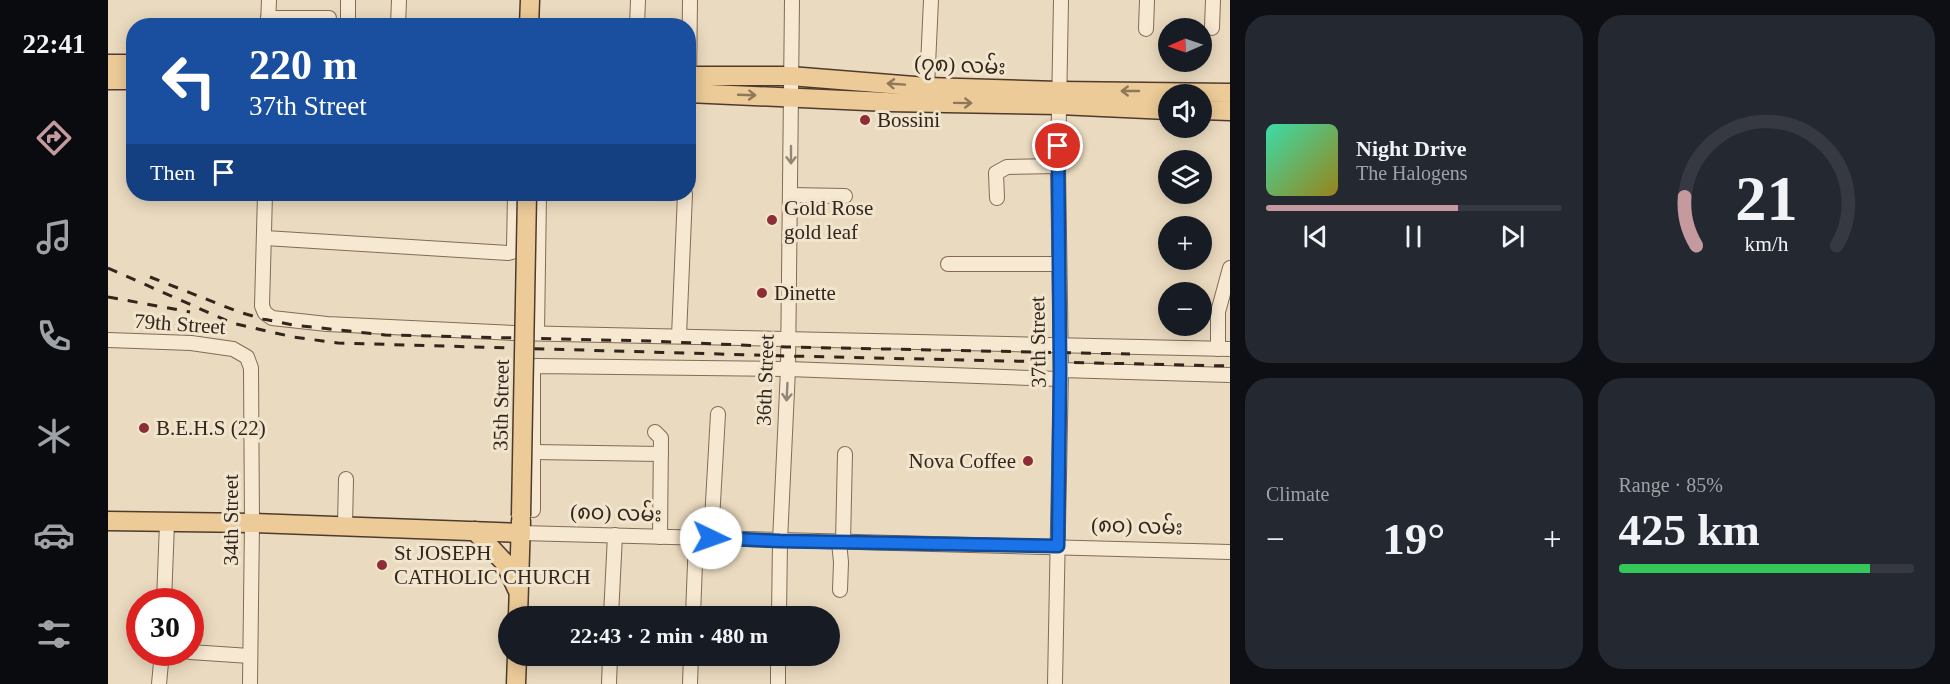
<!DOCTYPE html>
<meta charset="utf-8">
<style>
:root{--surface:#171b24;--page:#242831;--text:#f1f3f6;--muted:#9ea1a6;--line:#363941;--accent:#c49a9f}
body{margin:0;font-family:"Times New Roman","Noto Sans Myanmar",serif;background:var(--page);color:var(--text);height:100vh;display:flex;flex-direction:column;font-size:22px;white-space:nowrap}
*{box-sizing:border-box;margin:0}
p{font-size:20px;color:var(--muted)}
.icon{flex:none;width:33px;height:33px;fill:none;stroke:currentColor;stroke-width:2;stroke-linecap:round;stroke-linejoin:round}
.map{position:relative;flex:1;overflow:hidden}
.drawer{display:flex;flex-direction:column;gap:15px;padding:15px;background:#0d0f14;width:720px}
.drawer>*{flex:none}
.hud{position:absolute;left:18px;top:18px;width:570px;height:183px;border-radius:24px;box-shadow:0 3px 15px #0003;background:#1a4fa0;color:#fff;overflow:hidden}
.needle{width:39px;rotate:268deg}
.controls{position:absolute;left:1050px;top:18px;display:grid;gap:12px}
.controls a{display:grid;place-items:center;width:54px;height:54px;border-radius:50%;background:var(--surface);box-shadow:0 3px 15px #0003;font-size:30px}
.speed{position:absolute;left:18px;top:588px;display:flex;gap:12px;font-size:30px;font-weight:700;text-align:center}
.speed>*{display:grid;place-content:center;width:78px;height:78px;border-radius:50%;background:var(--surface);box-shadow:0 3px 15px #0003;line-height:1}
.speed .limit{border:9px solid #d22;background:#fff;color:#111}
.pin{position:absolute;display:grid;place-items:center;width:51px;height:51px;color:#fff;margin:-26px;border:3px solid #fff;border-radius:50%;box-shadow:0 2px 6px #0007}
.me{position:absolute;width:66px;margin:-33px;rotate:93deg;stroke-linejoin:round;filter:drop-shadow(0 0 4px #0008)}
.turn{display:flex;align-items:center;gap:21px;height:126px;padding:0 24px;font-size:27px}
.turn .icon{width:78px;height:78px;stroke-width:2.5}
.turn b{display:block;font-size:42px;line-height:51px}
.then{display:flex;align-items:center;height:57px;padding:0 24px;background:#0003;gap:12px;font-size:22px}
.big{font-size:45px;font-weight:800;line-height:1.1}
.drawer .tile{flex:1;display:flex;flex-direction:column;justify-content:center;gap:9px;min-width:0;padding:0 21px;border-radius:24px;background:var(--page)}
.drawer .dial{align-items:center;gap:0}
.dial svg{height:156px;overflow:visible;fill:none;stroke:var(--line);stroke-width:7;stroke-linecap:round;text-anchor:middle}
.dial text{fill:var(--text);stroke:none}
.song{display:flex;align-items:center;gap:18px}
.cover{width:72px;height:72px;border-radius:9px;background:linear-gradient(135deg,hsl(160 70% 55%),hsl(50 70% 35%))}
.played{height:6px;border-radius:3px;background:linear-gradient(90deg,var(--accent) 65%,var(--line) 65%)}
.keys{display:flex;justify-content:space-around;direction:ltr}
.heat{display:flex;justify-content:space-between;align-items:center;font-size:33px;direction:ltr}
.charge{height:9px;border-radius:4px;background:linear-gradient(90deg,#34c759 85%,var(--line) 0)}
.drawer .tiles{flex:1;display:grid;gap:15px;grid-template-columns:repeat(2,1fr)}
.trip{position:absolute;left:390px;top:606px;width:342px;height:60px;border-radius:30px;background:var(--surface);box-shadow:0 3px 15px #0003;font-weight:800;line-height:60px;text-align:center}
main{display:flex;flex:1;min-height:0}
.tab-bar{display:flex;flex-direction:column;width:108px;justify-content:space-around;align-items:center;background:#090b0e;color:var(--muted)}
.tab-bar .icon{width:42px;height:42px}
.tab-bar .on{color:var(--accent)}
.tab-bar b{font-size:27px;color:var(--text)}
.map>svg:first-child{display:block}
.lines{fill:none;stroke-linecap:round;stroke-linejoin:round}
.minor-casing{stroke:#826b59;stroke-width:16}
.major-casing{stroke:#4f3a2d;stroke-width:21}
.minor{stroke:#f6e8d1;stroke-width:14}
.major{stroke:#eccb98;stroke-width:18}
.rail{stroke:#32251c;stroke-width:3;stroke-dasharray:10 10;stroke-linecap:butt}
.major-bridge-casing{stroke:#4f3a2d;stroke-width:21;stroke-linecap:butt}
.major-bridge{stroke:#eccb98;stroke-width:18}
.oneway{stroke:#8f785a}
.oneway2{stroke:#948676}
.route-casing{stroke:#114b97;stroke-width:15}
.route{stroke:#1a73e8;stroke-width:10}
.poi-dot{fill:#8d2d35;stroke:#f2e5ce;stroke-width:2}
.labels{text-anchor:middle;stroke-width:6;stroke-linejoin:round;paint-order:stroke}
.street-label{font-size:21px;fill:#32251c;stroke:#f2e5ce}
.poi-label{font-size:21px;fill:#32251c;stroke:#f2e5ce;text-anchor:start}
</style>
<main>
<nav class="tab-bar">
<b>22:41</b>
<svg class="icon on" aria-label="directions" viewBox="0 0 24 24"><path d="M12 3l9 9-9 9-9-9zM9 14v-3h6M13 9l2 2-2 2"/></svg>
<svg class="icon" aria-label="music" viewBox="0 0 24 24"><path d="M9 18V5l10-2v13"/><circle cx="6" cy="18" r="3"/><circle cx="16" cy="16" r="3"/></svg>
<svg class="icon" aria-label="phone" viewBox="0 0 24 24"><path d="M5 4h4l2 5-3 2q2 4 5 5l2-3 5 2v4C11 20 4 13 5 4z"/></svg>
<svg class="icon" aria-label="climate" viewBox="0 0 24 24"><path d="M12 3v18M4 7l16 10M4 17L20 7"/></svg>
<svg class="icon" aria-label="car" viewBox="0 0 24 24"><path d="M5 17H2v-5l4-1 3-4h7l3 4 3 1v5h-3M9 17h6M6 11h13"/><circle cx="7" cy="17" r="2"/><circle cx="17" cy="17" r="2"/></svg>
<svg class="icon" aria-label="filters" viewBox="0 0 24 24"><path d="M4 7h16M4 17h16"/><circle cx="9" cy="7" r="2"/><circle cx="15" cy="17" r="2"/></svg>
</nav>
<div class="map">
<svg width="1122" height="684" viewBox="0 0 1122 684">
<rect width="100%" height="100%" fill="#eadabf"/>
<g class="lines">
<g class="minor-casing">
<g id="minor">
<polyline points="160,18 221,18"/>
<polyline points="160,25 161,0"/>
<polyline points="240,26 240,0"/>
<polyline points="290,26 291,0"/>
<polyline points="529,26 530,0"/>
<polyline points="1104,28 1105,0"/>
<polyline points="1038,29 1039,0"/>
<polyline points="581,84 582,0"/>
<polyline points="819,87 823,0"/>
<polyline points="157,194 154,306 157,313 164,318 219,324 406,333 1122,349"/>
<polyline points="682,195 737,196"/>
<polyline points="889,198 888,173 899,167 950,166"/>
<polyline points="157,238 400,253 404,252 406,248 407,194"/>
<polyline points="840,264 950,264"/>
<polyline points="429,333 431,194"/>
<polyline points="571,336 577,194"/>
<polyline points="0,340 83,343 125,349 139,357 143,368 144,523 142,684"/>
<polyline points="1110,349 1110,312 1122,268"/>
<polyline points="953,370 1122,375"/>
<polyline points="547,432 553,438 552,537"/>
<polyline points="426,452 553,454"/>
<polyline points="425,510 425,371 428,366 680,369 952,379"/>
<polyline points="237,526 238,479"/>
<polyline points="413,533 1122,552"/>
<polyline points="603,538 610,414"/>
<polyline points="731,542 733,562 732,590"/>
<polyline points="735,542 737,454"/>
<polyline points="56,602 59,523"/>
<polyline points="503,616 507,535"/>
<polyline points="585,616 588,537"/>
<polyline points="671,616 672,541 680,369 684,0"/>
<polyline points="82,652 142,656"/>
<polyline points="51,684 54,652"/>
<polyline points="501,684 502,656"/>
<polyline points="582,684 583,656"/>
<polyline points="670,684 670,656"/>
<polyline points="947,684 953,370 950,166 953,0"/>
</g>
</g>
<g class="major-casing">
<g id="major">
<polyline points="421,26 422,0"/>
<polyline points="0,64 26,64"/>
<polyline points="580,76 682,76 819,87 951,91 1122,93"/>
<polyline points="0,80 26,80"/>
<polyline points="580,93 780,102 951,105 1060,110"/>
<polyline points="1094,110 1122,111"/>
<polyline points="0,521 144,523 413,533"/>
<polyline points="367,531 397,563 409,589"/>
<polyline points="410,616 413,521"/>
<polyline points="408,684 409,656"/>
</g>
</g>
<use href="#minor" class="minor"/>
<use href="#major" class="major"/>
<g class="rail">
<polyline points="0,268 124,323 185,337 230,343 680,356 1122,366"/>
<polyline points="42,277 131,312 155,319 185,325 277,335 541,341 679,347 1022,354"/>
<polyline points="0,297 82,312"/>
</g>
<g class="major-bridge-casing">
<polyline id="major-bridge" points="413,516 419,194"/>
</g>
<use href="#major-bridge" class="major-bridge"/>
</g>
<defs><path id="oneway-shaft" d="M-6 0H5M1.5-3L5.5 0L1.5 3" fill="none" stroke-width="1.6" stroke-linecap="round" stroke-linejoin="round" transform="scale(1.5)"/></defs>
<g class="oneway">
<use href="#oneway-shaft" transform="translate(788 84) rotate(-176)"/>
<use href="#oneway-shaft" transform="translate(1022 91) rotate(-180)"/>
<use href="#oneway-shaft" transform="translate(639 95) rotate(2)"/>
<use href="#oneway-shaft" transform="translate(855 103) rotate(1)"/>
</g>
<g class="oneway2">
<use href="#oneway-shaft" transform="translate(683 155) rotate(90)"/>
<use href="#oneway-shaft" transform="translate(679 392) rotate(93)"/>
</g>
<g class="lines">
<g class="route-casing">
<polyline id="route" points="603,538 672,541 950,546 952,370 950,146"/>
</g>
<use href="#route" class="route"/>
</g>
<g class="poi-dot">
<circle cx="757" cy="120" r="6"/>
<circle cx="664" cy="220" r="6"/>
<circle cx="654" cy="293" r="6"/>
<circle cx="36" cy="428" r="6"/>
<circle cx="920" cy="461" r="6"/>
<circle cx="274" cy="565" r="6"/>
</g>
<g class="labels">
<g class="street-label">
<text transform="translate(852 65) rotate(3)" y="7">(၇၈) လမ်း</text>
<text transform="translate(72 324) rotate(4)" y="7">79th Street</text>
<text transform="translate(930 342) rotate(-91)" y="7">37th Street</text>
<text transform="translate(657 380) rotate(-88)" y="7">36th Street</text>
<text transform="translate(393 405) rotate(-89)" y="7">35th Street</text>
<text transform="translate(508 513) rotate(2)" y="7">(၈၀) လမ်း</text>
<text transform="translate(123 520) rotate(-90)" y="7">34th Street</text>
<text transform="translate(1029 526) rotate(2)" y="7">(၈၀) လမ်း</text>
</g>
<g class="poi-label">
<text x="769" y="127">Bossini</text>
<text x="676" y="215">Gold Rose<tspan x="676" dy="24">gold leaf</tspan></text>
<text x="666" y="300">Dinette</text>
<text x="48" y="435">B.E.H.S (22)</text>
<text x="908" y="468" text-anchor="end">Nova Coffee</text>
<text x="286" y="560">St JOSEPH<tspan x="286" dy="24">CATHOLIC CHURCH</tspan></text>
</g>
</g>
</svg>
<div class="controls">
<a><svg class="needle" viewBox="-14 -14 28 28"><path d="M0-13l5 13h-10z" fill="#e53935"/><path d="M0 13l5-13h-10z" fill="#9ea1a6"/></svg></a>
<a><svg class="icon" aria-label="sound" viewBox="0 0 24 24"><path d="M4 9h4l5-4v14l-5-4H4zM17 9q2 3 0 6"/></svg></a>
<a><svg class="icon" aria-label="layers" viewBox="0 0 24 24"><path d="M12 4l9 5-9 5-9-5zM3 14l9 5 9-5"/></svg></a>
<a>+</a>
<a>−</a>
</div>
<div class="speed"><div class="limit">30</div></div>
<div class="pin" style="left:950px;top:146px;background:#d93025"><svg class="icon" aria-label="arrive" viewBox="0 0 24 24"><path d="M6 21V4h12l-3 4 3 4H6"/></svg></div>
<svg class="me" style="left:603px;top:538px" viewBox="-20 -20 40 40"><circle r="19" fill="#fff"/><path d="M0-13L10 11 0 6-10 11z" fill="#1a73e8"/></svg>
<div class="trip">22:43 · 2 min · 480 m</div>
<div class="hud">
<div class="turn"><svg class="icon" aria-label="left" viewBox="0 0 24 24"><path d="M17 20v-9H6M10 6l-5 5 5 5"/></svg><div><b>220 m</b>37th Street</div></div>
<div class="then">Then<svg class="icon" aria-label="arrive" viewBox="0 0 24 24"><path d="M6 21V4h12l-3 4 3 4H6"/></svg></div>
</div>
</div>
<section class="drawer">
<div class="tiles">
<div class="tile">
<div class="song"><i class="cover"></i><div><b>Night Drive</b><p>The Halogens</p></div></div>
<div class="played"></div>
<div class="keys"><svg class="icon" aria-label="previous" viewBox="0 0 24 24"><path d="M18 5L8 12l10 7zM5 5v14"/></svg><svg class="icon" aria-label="pause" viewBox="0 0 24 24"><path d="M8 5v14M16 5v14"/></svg><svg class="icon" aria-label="next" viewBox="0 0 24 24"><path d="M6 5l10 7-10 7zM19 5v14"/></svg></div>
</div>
<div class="tile dial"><svg viewBox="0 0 100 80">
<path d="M14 69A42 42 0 1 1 86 69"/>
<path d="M14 69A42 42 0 0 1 8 44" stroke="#c49a9f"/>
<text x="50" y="56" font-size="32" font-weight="700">21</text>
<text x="50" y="72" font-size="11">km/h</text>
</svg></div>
<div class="tile"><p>Climate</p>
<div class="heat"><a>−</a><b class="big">19°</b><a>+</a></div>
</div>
<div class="tile"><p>Range · 85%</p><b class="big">425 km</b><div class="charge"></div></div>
</div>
</section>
</main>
